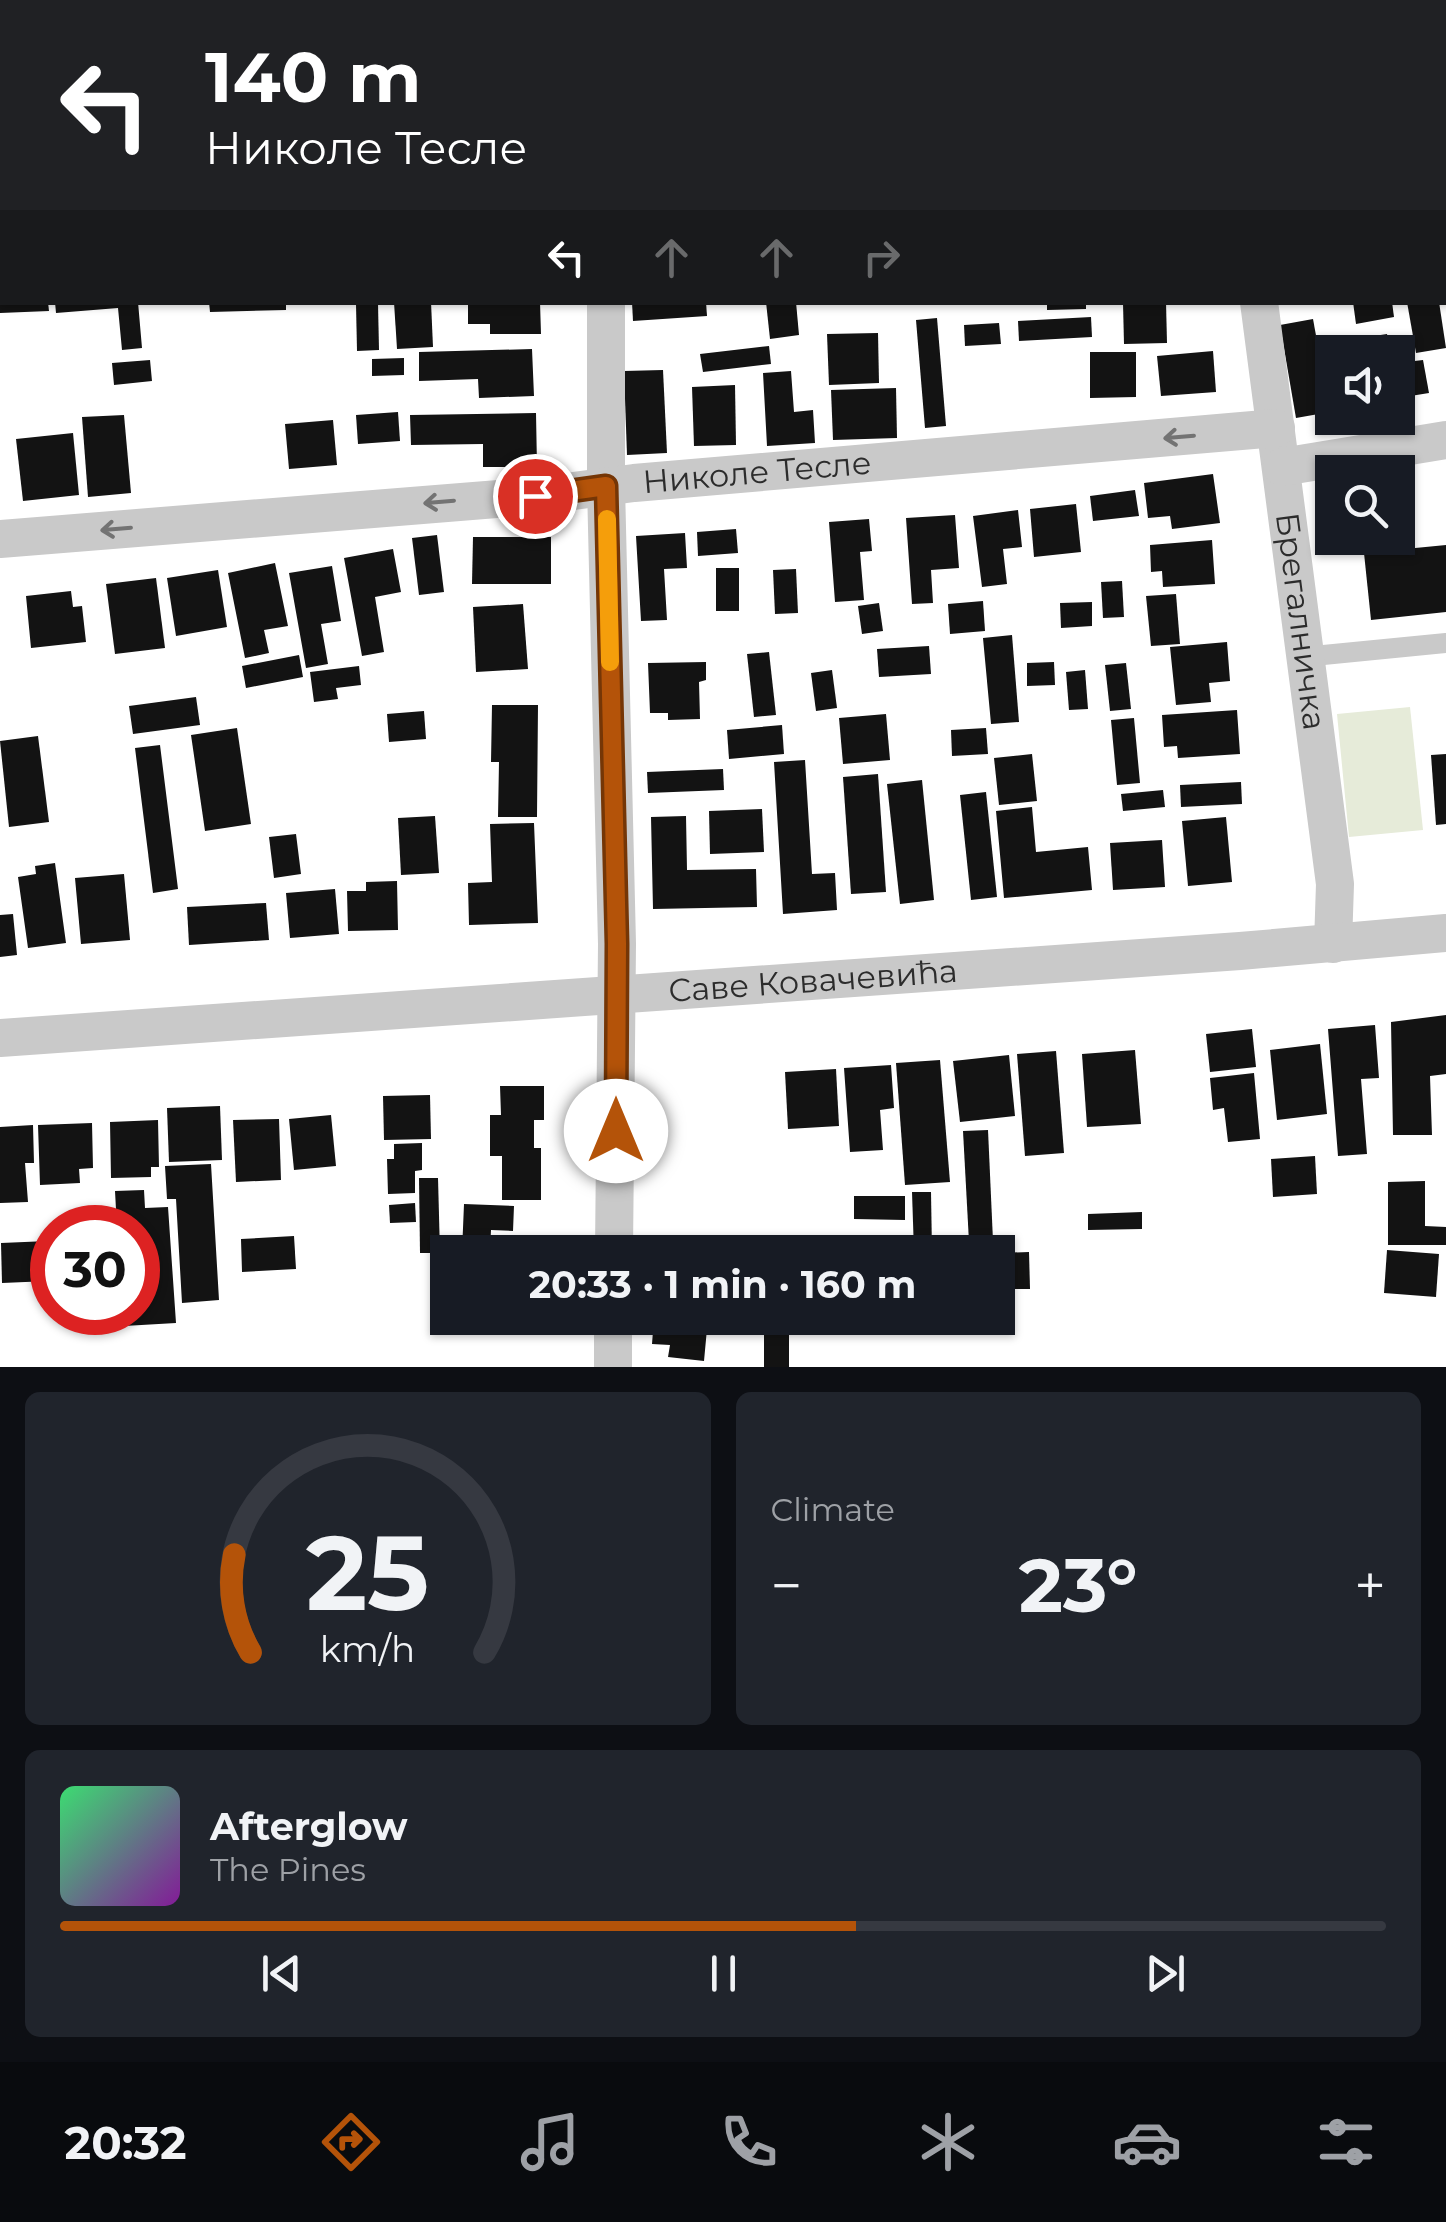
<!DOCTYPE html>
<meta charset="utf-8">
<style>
:root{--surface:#171b24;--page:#20242c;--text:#f1f3f6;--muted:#9ea1a6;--line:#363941;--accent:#b45309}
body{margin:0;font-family:Montserrat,sans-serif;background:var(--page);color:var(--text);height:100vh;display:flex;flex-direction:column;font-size:38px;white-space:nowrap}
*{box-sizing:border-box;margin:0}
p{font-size:32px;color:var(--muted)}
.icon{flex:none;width:55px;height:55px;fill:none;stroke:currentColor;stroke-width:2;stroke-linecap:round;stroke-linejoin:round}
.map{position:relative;height:1367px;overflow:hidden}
.panel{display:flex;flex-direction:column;gap:25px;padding:25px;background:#0d0f14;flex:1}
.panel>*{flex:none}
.guide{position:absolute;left:0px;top:0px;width:1448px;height:305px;box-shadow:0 2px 8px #0004;background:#202124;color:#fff;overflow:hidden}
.tools{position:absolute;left:1315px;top:335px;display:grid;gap:20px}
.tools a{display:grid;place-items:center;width:100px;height:100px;border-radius:0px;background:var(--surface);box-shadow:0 2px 8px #0004;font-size:50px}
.speed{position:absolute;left:30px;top:1205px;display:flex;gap:20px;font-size:50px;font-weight:700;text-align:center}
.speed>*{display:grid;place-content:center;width:130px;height:130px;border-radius:50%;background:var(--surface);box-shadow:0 2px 8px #0004;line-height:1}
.speed .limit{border:15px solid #d22;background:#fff;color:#111}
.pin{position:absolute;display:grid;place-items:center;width:85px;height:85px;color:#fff;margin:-42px;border:5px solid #fff;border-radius:50%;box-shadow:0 2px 10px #0007}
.me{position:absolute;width:110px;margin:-55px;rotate:0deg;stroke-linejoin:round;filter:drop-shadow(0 0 8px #0008)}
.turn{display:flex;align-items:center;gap:35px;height:210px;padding:0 40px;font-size:45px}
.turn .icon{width:130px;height:130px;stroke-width:2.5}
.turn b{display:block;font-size:70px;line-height:85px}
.lanes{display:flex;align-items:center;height:95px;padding:0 40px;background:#0003;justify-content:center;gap:50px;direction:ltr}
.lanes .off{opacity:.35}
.big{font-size:75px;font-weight:700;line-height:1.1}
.panel .tile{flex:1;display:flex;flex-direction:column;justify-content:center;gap:15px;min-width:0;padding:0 35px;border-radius:15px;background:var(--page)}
.panel .dial{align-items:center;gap:0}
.dial svg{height:260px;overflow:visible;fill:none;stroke:var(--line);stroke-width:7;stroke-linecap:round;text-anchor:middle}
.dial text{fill:var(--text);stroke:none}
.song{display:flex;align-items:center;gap:30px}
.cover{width:120px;height:120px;border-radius:15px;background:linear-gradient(135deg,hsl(140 70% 55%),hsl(290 70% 35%))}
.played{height:10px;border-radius:5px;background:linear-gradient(90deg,var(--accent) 60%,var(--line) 60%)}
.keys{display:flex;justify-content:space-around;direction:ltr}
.heat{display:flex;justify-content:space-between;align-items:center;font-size:55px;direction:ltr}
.panel .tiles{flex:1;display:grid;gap:25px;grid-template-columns:1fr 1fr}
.tile:last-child{grid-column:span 2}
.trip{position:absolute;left:430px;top:1235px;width:585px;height:100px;border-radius:0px;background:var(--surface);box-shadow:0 2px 8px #0004;font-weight:700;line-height:100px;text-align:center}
.tab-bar{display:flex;height:160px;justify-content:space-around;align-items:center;background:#090b0e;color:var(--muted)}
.tab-bar .icon{width:70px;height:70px}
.tab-bar .current{color:var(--accent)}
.tab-bar b{font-size:45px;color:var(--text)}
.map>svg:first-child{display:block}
.green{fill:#e6ebd9}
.building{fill:#131313}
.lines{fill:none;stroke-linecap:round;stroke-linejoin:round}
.lane{stroke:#c9c9c9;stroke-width:20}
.street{stroke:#c9c9c9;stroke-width:38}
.oneway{stroke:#737373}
.route-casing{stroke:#753606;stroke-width:25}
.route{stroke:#b45309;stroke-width:18}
.slow{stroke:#f59e0b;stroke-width:18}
.labels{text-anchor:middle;stroke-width:10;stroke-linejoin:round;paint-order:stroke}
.street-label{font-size:32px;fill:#2c2c2c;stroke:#fff}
</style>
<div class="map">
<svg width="1446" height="1367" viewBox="0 0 1446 1367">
<rect width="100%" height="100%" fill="#fff"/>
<polygon class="green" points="1410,707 1423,830 1349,837 1337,714"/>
<g class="building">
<polygon points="0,302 48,302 49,311 0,313"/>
<polygon points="55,302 138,302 142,348 122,350 118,308 56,313"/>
<polygon points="209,302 286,302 286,310 210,312"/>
<polygon points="394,302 431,302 433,347 397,349"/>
<polygon points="468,302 540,302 541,334 490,334 490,324 468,324"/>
<polygon points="632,302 706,302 707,316 633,321"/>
<polygon points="766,302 796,302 799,335 770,339"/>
<polygon points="1047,302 1086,302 1086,309 1047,310"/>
<polygon points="1166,302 1167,343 1124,344 1123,303"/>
<polygon points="1353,302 1392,302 1394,317 1356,324"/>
<polygon points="1407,302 1439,302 1446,348 1416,353"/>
<polygon points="378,303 379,350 357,351 356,304"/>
<polygon points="1091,317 1092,337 1019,341 1018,321"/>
<polygon points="937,318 946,426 925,428 916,320"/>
<polygon points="1313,319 1330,412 1296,418 1280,325"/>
<polygon points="999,323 1001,344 965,346 964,325"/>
<polygon points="878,333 879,383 829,385 827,334"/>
<polygon points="1387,334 1390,352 1357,352 1355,339"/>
<polygon points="769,346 771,364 703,372 700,354"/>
<polygon points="532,349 534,396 479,398 478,379 419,381 419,352"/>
<polygon points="1213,351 1216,392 1161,396 1157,356"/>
<polygon points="1090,352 1136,352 1136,397 1090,398"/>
<polygon points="404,358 404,375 372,376 372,359"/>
<polygon points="150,360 152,381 114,385 112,363"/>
<polygon points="1423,360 1429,393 1398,398 1398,363"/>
<polygon points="663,370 667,453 627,455 624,371"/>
<polygon points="791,371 794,412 813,410 815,443 767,446 763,373"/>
<polygon points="735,385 736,445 694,446 692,387"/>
<polygon points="896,388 897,438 833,440 831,390"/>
<polygon points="398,412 400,441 358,444 356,415"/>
<polygon points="536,413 537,467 483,467 483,444 411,445 410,415"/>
<polygon points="124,415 131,493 88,497 82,417"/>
<polygon points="333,420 337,465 289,469 285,424"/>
<polygon points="73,433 79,495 23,501 16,439"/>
<polygon points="1213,474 1220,523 1172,529 1170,516 1148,518 1144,483"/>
<polygon points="1135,490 1139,516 1093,521 1090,496"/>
<polygon points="1076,504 1081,552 1034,557 1030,509"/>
<polygon points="1018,510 1022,547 1003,549 1007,584 982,587 973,516"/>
<polygon points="955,515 959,568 931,570 933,603 912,604 906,518"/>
<polygon points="869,519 872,551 860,552 864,600 835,602 829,522"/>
<polygon points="736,529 738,553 698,556 697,532"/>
<polygon points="685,533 687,568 664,569 667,620 641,621 636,536"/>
<polygon points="437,535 444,592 419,595 412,538"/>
<polygon points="473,537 551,537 551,584 472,584"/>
<polygon points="1212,540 1215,584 1163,587 1162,571 1151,572 1150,545"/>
<polygon points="1446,545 1446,612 1371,620 1364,553"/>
<polygon points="393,549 401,592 375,597 384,652 362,656 344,558"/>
<polygon points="275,563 288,626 264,630 269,653 245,658 228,573"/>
<polygon points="332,566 341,621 321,624 328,664 306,668 289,573"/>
<rect x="716" y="568" width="23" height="43"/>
<polygon points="796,569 798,613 775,614 773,570"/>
<polygon points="218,570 227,627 176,636 167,578"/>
<polygon points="156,578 165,648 115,654 106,584"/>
<polygon points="1122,581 1124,617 1103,618 1101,582"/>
<polygon points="71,591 73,607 82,606 86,642 31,648 26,596"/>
<polygon points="1176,594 1180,644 1151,646 1146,596"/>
<polygon points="983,601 985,631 950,634 948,604"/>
<polygon points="1092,602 1092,626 1061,628 1060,603"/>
<polygon points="879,603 883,631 862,634 858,606"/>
<polygon points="523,604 528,669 476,672 473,607"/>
<polygon points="1012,635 1019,722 991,724 983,638"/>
<polygon points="1227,642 1230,681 1209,683 1211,702 1176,705 1170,647"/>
<polygon points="929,646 931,674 879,677 877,649"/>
<polygon points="769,652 776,715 754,717 747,654"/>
<polygon points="299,655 303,677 246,688 242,666"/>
<polygon points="706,662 706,680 699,682 700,719 668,720 668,713 650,713 648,663"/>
<polygon points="1054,662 1055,685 1027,686 1027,663"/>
<polygon points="1126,663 1131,709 1110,711 1105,665"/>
<polygon points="359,666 361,685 336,688 338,699 314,702 310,672"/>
<polygon points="832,670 837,708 816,711 811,673"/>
<polygon points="1085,670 1088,709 1069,710 1066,672"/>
<polygon points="196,697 200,725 133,734 129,706"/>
<polygon points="492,705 538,705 537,817 498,817 499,762 491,762"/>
<polygon points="1237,710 1240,754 1178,758 1177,746 1164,747 1162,715"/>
<polygon points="424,711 426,739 389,742 387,714"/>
<polygon points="886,714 890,760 843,764 839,718"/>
<polygon points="1134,718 1140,783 1117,785 1111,720"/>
<polygon points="782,725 784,754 729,759 727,730"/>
<polygon points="237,728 251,824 205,831 191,735"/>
<polygon points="986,728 988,754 952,756 951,730"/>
<polygon points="38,736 49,822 9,827 0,741"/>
<polygon points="160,745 178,889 153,893 135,748"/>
<polygon points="1032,754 1037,801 999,805 994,758"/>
<polygon points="1446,754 1446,824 1436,825 1431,755"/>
<polygon points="805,760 812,874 835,873 837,910 783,914 774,762"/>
<polygon points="723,769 724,790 648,793 647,772"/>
<polygon points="878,774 886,892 851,894 843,777"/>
<polygon points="922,780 934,900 900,904 887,784"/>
<polygon points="1241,782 1242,804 1181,807 1180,785"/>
<polygon points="1163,790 1165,807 1123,811 1121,794"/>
<polygon points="986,792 997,897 971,900 960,795"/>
<polygon points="1032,807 1036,852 1088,847 1092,890 1004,898 996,811"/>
<polygon points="762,809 764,852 710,854 709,811"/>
<polygon points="435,816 439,873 401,875 398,818"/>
<polygon points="686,816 687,870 756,869 757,907 653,909 651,817"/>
<polygon points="1226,817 1232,882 1188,886 1182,821"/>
<polygon points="534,823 538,923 469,925 468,883 492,882 490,824"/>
<polygon points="296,834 301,874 274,878 269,837"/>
<polygon points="1162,840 1165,887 1113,890 1110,843"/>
<polygon points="55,863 66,943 28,948 18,877 36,874 35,866"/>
<polygon points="124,874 130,940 81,944 75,878"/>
<polygon points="397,881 398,930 348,931 347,891 366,891 366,882"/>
<polygon points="335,889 339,934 290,938 286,893"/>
<polygon points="266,903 269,940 189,945 187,907"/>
<polygon points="13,914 17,955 0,957 0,915"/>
<polygon points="1446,1015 1446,1074 1430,1076 1432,1135 1393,1135 1391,1022"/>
<polygon points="1375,1025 1379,1078 1361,1079 1367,1154 1338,1156 1328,1029"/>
<polygon points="1252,1029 1256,1067 1210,1072 1206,1034"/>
<polygon points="1320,1044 1327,1114 1277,1120 1270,1050"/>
<polygon points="1135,1050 1141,1124 1087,1127 1082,1054"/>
<polygon points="1056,1051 1064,1153 1025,1156 1017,1054"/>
<polygon points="1009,1055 1015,1116 960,1122 953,1061"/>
<polygon points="940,1060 950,1182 905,1185 896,1063"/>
<polygon points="891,1065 894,1108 880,1110 883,1150 850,1152 844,1068"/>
<polygon points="836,1069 839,1126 788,1129 785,1072"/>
<polygon points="1254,1073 1260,1139 1228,1142 1224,1108 1213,1110 1210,1078"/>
<polygon points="500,1086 544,1086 544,1120 534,1120 534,1148 541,1148 541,1200 502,1200 502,1156 490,1156 490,1115 501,1115"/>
<polygon points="430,1095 431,1139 384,1140 383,1096"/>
<polygon points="220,1106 222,1160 169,1162 167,1108"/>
<polygon points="331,1115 336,1166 294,1170 289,1119"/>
<polygon points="279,1119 281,1180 236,1182 233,1120"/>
<polygon points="158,1120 159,1167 151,1167 151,1177 111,1178 110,1122"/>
<polygon points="92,1123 93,1168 79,1169 80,1183 40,1185 38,1125"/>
<polygon points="33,1125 34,1163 25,1163 28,1202 0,1203 0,1127"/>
<polygon points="988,1130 993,1241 969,1242 963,1131"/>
<polygon points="422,1143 422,1170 415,1171 415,1193 388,1194 387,1159 394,1159 394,1144"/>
<polygon points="1315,1156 1317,1194 1273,1197 1271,1159"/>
<polygon points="211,1164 219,1300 182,1303 176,1199 167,1199 165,1166"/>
<polygon points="419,1178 438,1178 440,1253 420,1253"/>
<polygon points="1425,1181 1425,1226 1446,1227 1446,1245 1388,1245 1388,1182"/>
<polygon points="144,1190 145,1208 168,1207 176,1323 124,1326 123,1312 138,1312 138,1228 117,1228 115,1191"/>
<polygon points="912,1192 931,1192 932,1252 914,1252"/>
<polygon points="854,1196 905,1196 905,1220 854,1219"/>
<polygon points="415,1203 416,1222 390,1223 389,1205"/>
<polygon points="464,1204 514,1206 513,1231 491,1230 490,1252 462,1252"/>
<polygon points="1142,1212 1142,1229 1088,1230 1088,1214"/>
<polygon points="294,1236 296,1269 242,1272 241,1239"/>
<polygon points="48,1241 49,1281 2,1283 1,1243"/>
<polygon points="1387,1250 1439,1254 1436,1297 1384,1293"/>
<polygon points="1029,1252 1030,1289 998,1289 998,1253"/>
<polygon points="654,1318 708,1318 704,1361 668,1357 670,1345 652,1344"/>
<rect x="764" y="1318" width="25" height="49"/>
</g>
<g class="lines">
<polyline class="lane" points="1303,657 1446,643"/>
<g class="street">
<polyline points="606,0 606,2"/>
<polyline points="1217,0 1217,2"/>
<polyline points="141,2 169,0"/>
<polyline points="0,15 2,15"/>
<polyline points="606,302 606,486 617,944 614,1252"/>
<path id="s1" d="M1259 302 1335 884 1333 944"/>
<polyline points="1282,467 1446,440"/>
<path id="s2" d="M0 539 535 496 634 483 1276 428"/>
<path id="s3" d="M0 1038 1240 951 1446 933"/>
<polyline points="613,1367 613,1318"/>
</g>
</g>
<defs><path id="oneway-shaft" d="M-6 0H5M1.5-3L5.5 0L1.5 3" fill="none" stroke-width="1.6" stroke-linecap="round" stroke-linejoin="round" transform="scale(2.5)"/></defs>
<g class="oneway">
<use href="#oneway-shaft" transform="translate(1179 437) rotate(175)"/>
<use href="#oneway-shaft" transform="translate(439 502) rotate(175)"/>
<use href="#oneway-shaft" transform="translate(116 529) rotate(175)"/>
</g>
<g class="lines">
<g class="route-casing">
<polyline id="route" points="535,496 606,486 617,944 616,1131"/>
</g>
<use href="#route" class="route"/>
<polyline class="slow" points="607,519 610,662"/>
</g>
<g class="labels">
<g class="street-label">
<text dy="11" stroke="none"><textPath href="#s2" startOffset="760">Николе Тесле</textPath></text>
<text dy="11" stroke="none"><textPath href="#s1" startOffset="322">Брегалничка</textPath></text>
<text dy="11" stroke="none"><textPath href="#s3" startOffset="815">Саве Ковачевића</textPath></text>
</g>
</g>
</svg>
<div class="tools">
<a><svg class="icon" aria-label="sound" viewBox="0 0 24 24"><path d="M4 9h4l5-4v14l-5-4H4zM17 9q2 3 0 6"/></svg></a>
<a><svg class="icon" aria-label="search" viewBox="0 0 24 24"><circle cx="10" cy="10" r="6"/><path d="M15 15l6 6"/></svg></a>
</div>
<div class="speed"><div class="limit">30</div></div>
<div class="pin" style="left:535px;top:496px;background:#d93025"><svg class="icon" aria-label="arrive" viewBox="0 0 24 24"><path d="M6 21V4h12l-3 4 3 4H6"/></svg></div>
<svg class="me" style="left:616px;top:1131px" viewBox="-20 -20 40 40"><circle r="19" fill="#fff"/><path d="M0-13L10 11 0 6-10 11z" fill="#b45309"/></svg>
<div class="trip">20:33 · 1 min · 160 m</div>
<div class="guide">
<div class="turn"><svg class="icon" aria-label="left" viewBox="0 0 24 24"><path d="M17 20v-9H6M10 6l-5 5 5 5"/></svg><div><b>140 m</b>Николе Тесле</div></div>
<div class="lanes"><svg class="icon" aria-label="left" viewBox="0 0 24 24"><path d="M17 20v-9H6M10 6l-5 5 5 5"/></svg><svg class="icon off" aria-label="ahead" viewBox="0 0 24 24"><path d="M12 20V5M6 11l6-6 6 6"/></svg><svg class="icon off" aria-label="ahead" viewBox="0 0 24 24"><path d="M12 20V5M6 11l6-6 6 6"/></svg><svg class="icon off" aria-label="right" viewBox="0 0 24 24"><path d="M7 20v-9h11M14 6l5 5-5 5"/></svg></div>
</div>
</div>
<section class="panel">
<div class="tiles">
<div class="tile dial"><svg viewBox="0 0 100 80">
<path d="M14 69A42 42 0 1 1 86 69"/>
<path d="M14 69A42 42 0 0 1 9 39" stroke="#b45309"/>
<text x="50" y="56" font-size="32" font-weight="700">25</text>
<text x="50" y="72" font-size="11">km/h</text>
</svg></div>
<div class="tile"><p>Climate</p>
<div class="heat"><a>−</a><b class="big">23°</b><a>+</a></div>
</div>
<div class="tile">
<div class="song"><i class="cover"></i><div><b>Afterglow</b><p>The Pines</p></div></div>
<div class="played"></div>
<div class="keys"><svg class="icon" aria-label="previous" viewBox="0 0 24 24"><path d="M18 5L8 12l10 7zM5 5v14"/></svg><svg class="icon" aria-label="pause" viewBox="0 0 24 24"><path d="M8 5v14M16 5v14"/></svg><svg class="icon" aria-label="next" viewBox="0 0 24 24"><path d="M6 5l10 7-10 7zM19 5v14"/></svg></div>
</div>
</div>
</section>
<nav class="tab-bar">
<b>20:32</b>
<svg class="icon current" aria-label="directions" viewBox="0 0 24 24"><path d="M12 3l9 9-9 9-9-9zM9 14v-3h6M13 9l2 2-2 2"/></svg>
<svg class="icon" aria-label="music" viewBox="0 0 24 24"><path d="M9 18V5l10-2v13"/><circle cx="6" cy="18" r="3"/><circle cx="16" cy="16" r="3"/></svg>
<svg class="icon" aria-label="phone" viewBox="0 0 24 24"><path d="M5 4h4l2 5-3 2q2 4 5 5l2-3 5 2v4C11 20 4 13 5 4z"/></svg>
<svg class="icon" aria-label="climate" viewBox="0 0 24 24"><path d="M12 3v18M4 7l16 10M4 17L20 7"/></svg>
<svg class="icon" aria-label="car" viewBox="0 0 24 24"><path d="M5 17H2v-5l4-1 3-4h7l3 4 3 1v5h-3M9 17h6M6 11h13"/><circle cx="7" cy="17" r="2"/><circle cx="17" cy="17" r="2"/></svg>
<svg class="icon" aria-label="filters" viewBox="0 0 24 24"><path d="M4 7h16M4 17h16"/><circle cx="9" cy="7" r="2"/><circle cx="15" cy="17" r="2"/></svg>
</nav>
